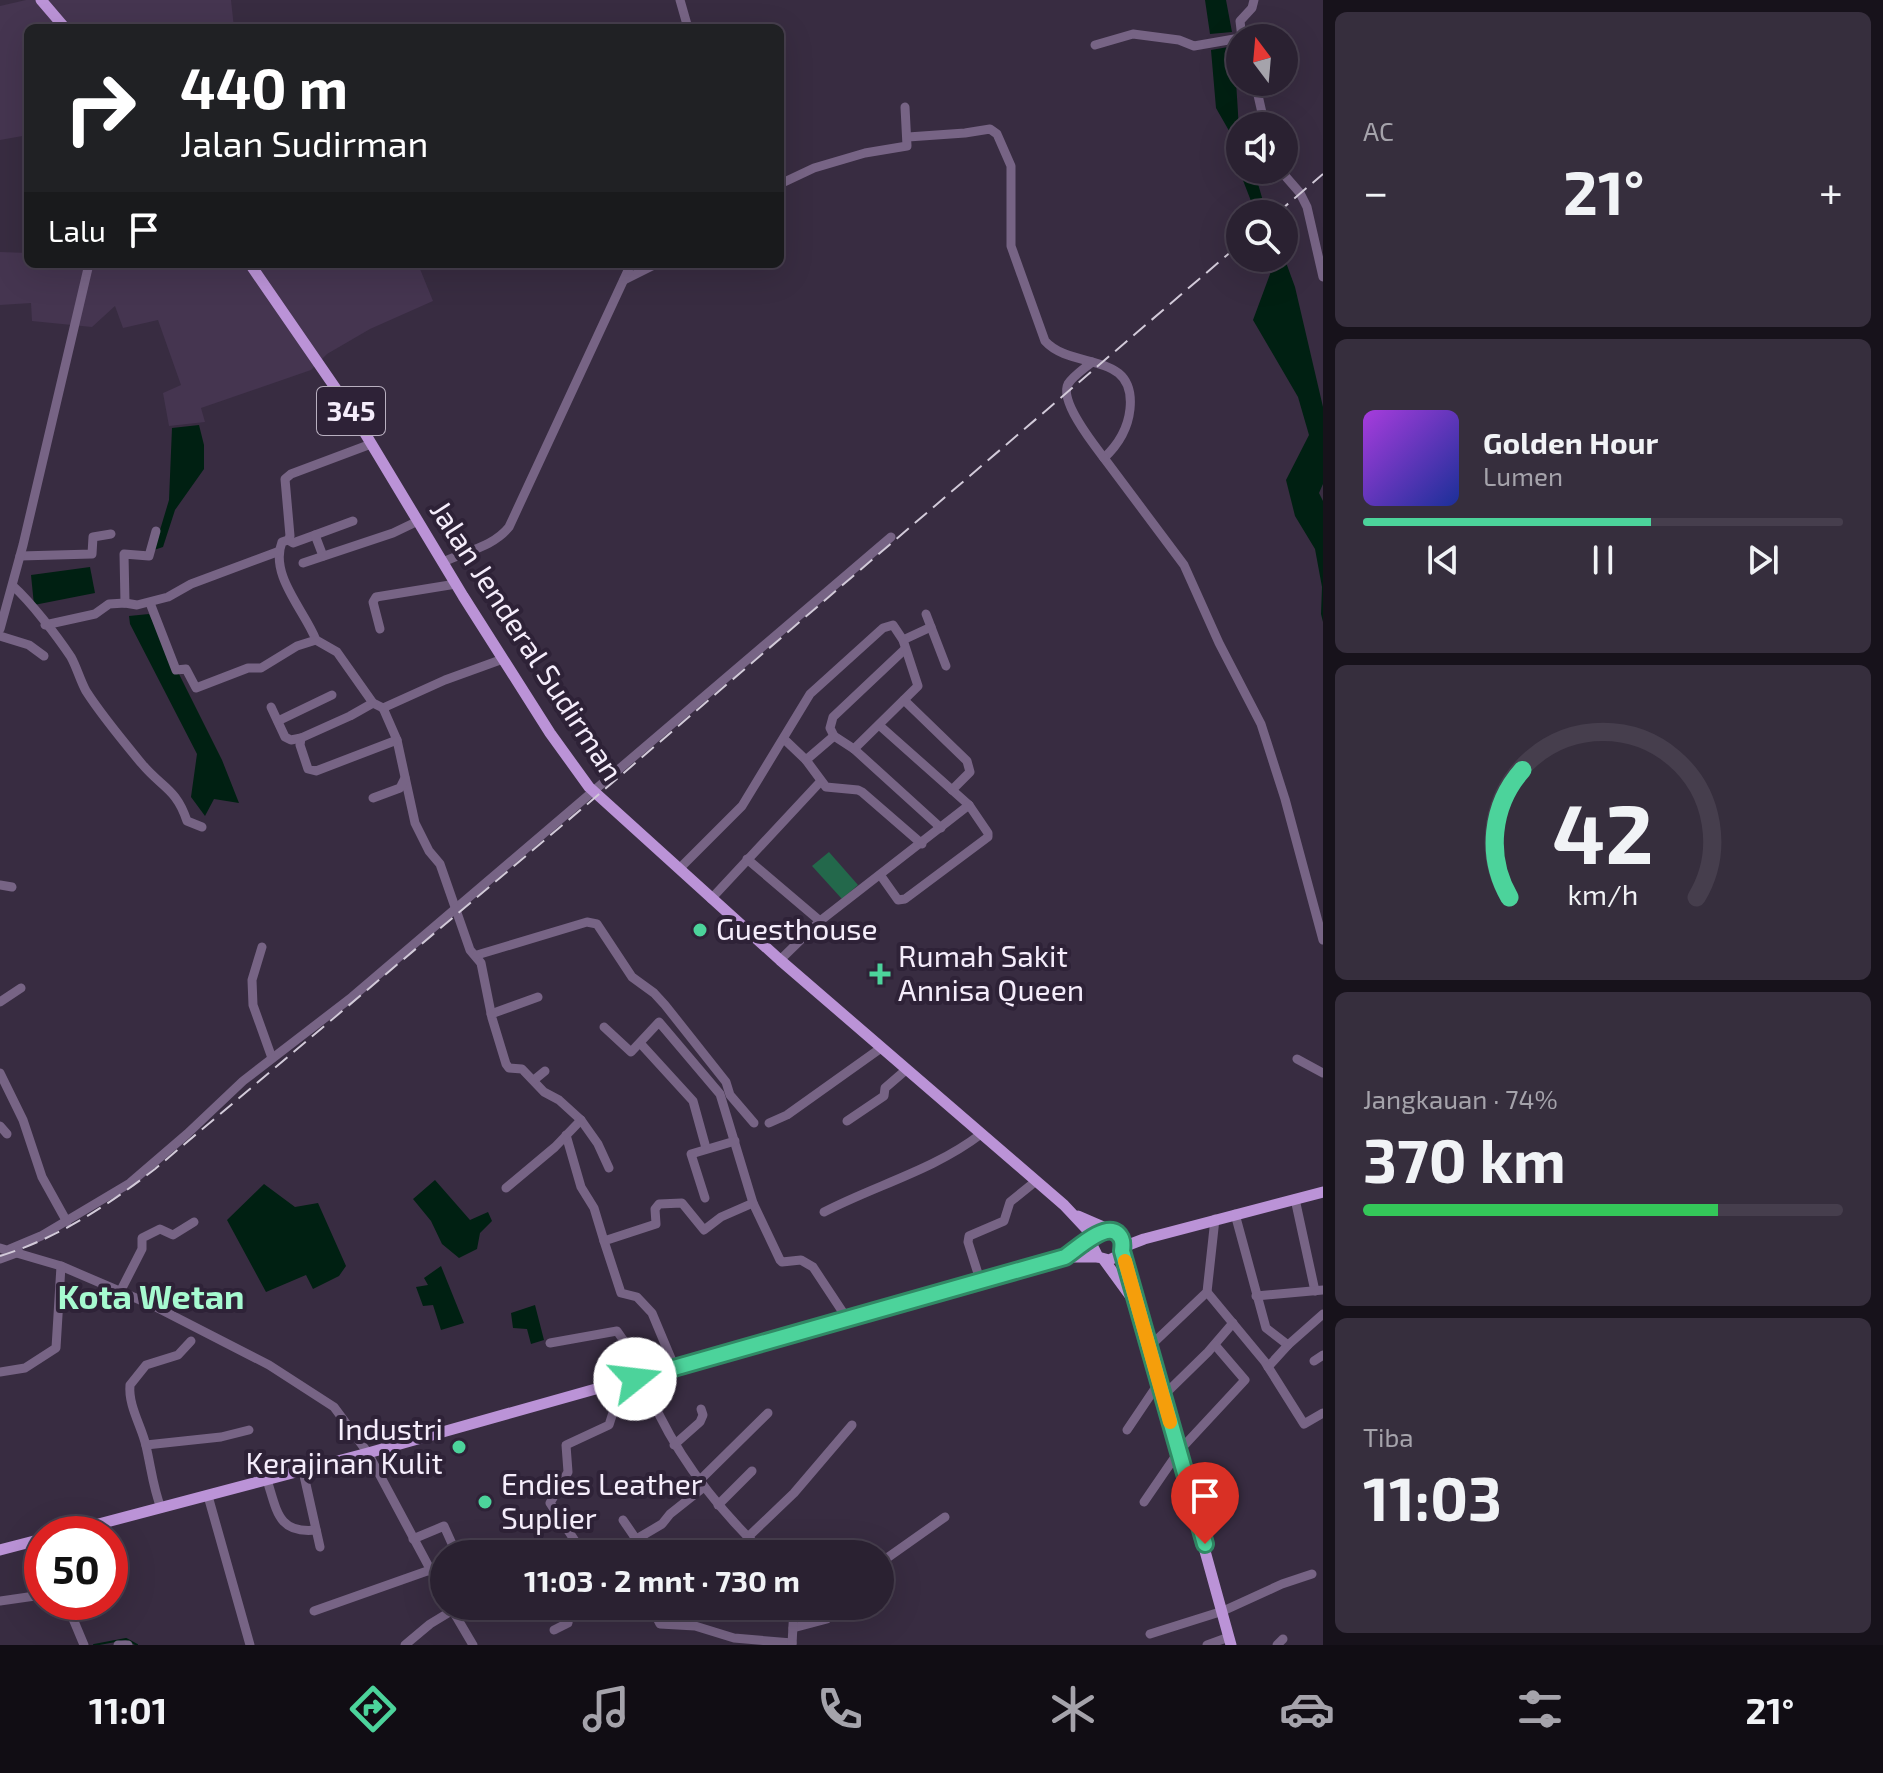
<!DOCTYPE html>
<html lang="id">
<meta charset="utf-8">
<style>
:root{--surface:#2a2131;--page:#362e3d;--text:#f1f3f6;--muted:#a5a3ab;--line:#463e4d;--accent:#4cd39b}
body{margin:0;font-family:"Exo 2",sans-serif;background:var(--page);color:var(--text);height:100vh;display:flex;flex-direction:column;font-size:30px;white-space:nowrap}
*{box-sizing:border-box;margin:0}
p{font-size:26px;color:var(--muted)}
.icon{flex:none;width:44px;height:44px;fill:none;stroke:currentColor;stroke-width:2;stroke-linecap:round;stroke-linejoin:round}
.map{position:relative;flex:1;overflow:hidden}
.drawer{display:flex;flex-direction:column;gap:12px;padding:12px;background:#17121b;width:560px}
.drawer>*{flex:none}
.banner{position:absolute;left:24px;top:24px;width:760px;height:244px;border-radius:12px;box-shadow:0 8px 32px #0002,0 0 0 2px var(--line);background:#202124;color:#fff;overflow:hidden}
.needle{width:52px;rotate:344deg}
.buttons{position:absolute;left:1226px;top:24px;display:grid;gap:16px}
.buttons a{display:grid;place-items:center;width:72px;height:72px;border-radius:50%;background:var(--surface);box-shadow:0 8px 32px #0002,0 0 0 2px var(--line);font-size:40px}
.speed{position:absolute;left:24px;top:1516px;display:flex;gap:16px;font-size:40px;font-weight:700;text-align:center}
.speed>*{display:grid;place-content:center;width:104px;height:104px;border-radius:50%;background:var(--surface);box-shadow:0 8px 32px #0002,0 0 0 2px var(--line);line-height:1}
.speed .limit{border:12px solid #d22;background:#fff;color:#111}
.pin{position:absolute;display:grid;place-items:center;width:68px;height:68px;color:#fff;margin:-82px -34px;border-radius:50% 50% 50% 0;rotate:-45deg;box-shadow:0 0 8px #0007}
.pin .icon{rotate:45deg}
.me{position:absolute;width:88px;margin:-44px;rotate:74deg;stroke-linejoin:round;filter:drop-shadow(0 0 6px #0008)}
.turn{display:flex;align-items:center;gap:28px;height:168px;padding:0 24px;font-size:36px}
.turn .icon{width:104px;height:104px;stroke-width:2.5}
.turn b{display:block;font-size:56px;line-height:68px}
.then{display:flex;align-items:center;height:76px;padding:0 24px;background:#0003;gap:16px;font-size:30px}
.big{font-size:60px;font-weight:700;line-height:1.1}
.drawer .card{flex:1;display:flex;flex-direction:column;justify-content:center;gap:12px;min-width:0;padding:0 28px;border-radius:12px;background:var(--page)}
.drawer .dial{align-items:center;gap:0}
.dial svg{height:208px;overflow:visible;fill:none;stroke:var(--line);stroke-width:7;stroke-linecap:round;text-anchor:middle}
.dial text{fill:var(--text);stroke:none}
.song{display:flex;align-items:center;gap:24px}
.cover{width:96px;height:96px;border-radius:12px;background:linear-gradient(135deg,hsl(280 70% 55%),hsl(230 70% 35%))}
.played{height:8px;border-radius:4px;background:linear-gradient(90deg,var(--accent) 60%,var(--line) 60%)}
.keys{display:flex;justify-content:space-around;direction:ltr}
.heat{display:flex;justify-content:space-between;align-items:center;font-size:44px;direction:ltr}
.charge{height:12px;border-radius:6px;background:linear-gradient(90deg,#34c759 74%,var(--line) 0)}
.trip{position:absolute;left:430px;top:1540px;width:464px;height:80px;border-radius:40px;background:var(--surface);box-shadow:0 8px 32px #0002,0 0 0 2px var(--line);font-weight:700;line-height:80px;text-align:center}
.dock{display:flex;height:128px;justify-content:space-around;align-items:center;background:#110d14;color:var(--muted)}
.dock .icon{width:56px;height:56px}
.dock .current{color:var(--accent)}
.dock b{font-size:36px;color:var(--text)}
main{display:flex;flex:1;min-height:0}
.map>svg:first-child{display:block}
.built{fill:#453550}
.green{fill:#23684b}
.water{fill:#002012}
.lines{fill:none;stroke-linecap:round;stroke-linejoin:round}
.stream{stroke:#002012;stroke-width:2}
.minor{stroke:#776485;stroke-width:9}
.major{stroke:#bb93d7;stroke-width:11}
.rail{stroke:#d2cad9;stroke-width:2;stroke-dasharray:16 8;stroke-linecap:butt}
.route-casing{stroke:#318965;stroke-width:20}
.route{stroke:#4cd39b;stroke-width:14}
.slow{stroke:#f59e0b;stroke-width:14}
.poi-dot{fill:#4cd39b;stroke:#2e2237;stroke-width:3}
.labels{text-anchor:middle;stroke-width:8;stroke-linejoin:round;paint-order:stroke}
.shield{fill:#2e2237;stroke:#b9b0c0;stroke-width:2}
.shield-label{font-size:28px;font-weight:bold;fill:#f5edfb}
.street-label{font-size:30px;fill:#f5edfb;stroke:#2e2237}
.poi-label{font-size:30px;fill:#f5edfb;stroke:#2e2237;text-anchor:start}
.quarter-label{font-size:34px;font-weight:bold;fill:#a6fad0;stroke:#2e2237}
</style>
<main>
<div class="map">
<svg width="1323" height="1645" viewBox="0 0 1323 1645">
<rect width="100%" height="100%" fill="#382c41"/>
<g class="built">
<polygon points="26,0 231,0 234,28 28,28 28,135 0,140 0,6"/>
<polygon points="0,252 28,253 28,264 418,264 433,301 370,329 327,354 311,370 201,408 205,422 169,426 163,393 181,385 158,320 123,328 115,306 92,327 32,321 31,303 0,305"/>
</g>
<polygon class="green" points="829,852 858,885 842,899 812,866"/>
<g class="water">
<polygon points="1205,0 1226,0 1232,32 1210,34"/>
<path d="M1234 46C1236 89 1240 128 1240 170H1254L1263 201H1251L1239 170 1232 136 1216 108 1211 50Z"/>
<polygon points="1284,257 1295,287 1323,407 1323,484 1319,493 1323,501 1323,622 1321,614 1322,587 1315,549 1295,516 1286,480 1309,435 1298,397 1253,320 1276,258"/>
<polygon points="199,425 204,445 204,469 175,510 163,547 154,550 169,500 172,428"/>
<polygon points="90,567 95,593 34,605 31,575"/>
<polygon points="149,614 222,760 239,803 214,799 205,816 191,797 197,754 130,624 129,616"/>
<polygon points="435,1180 470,1220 488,1212 492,1221 480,1233 477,1249 459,1258 442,1244 431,1221 413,1199"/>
<polygon points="264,1184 295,1207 318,1203 346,1266 339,1276 313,1289 306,1275 266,1292 227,1220"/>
<polygon points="441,1266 464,1323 441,1330 433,1305 423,1306 416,1287 428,1285 424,1278"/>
<polygon points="535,1305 544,1340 531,1344 527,1329 513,1328 511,1313"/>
</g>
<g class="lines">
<polyline class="stream" points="94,1645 126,1639 137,1645"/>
<g class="minor">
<polyline points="680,0 688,28"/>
<polyline points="1242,38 1240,21 1252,8 1254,0"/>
<polyline points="1095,45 1133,34 1179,40 1194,46 1240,38"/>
<polyline points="1255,82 1265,126"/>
<path d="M908 137 965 133 990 129 997 134 1011 166V246L1045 341C1072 371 1136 350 1130 409 1128 428 1119 444 1104 458L1184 565 1219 643 1261 724 1285 799 1323 940"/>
<polyline points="1280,170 1300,193 1307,207 1323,277"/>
<polyline points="780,184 814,168 865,153 907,146 905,107"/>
<polyline points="624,280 656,264"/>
<path d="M1092 362C1085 368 1073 376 1068 384 1059 401 1094 445 1104 458"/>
<path d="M371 444 291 474 285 479 290 536 288 540 282 542C269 575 305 611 316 640L337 652 373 703 383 708"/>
<polyline points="288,540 293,543 315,535"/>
<polyline points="20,556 92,554 93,537 111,534"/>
<polyline points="323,556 315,535 353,521"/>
<path d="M443 562C466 551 493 547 509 527L631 264"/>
<polyline points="303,563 393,533 418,521"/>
<path d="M13 586C31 602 57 636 71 657 77 668 80 680 86 691 102 716 123 741 142 764 162 788 176 788 187 821L202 827"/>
<polyline points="125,603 124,554 149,556 156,531"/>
<polyline points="150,603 176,670 186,669 196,688 248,668 261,668 297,646 316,640"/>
<polyline points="926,614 946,666"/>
<polyline points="45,625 95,614 109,604 125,603 137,605 168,597 191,584 277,552"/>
<polyline points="0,629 23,545 89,264"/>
<polyline points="380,629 373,602 376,597 456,584"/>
<polyline points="0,636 29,645 44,656"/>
<polyline points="903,640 931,627"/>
<polyline points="904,650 833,717 830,728 834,736 854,749 941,828"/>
<polyline points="503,659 445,680 383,708 397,740 415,823 429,851 440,864 470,950 481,963 492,1018 506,1064 509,1068 522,1069 544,1092 559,1100 581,1120 598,1144 609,1168"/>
<polyline points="904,700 967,761 970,772 952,790"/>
<polyline points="373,703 350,716 301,738 300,745 308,769 316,771 397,740"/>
<polyline points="271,707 285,737 291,740 301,738"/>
<polyline points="278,721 332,695"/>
<polyline points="879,725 969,805 988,833 988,837 905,899 898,900 881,876"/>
<polyline points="784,739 806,760 826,787 858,790 862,792 922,844"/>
<polyline points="806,760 834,736"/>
<polyline points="373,798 400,788 405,778"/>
<polyline points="747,859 820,921"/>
<polyline points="679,869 742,806 810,694 883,628 893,625 903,640 918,686 854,749"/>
<polyline points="0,885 12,887"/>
<polyline points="711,899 821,781"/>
<polyline points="262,947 252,980 253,1005 272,1058"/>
<polyline points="477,955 587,922 597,924 632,977 654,993 665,1005 726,1082 730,1095 754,1123"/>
<polyline points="780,960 820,921 969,805"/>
<polyline points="0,1002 21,988"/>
<polyline points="491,1014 538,997"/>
<polyline points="604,1027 631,1052 659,1022 720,1094 753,1203 780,1260 782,1262 801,1260 813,1267 848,1320"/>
<polyline points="640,1043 693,1101 706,1148"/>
<polyline points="1297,1059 1323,1073"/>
<polyline points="0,1073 23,1120 42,1177 67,1222"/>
<polyline points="534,1080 545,1071"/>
<polyline points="847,1121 884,1096 885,1088 907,1069"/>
<polyline points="769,1123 787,1115 881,1048"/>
<polyline points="0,1126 7,1134"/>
<polyline points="566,1135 581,1187 594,1208 604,1241"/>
<polyline points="506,1188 555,1147 581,1120"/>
<polyline points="705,1198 691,1154 735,1141"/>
<polyline points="1295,1199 1315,1291"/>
<path d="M824 1212C876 1185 934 1170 981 1134"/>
<polyline points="1235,1214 1266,1328 1288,1345"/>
<polyline points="0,1248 61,1266 152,1305 269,1365 334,1407 368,1453 444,1595"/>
<polyline points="10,1249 41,1236 130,1183 187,1134 243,1081 352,997 891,537"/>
<polyline points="0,1259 19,1252"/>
<polyline points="981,1283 968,1242 969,1236 1004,1221 1010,1202 1036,1181"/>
<polyline points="120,1292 142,1249 142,1238 160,1229 173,1235 194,1222"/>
<polyline points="1207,1292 1265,1362 1304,1424 1323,1413"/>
<polyline points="1256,1296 1323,1290"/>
<polyline points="550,1343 617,1331 624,1341 635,1379 617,1400 609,1425 566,1445 568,1472 550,1503 579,1547"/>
<polyline points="1148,1348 1207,1292 1215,1219"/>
<polyline points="1314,1361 1323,1355"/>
<polyline points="1268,1367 1288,1345 1323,1314"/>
<polyline points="675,1368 652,1313 637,1297 621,1293 604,1241 656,1224 655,1209 659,1204 682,1203 704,1230 721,1217 753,1203"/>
<polyline points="0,1372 25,1368 56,1348 61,1266"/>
<path d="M643 1377C668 1446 712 1503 765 1554"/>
<polyline points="1162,1397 1208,1352 1233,1323"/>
<polyline points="1127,1430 1158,1384"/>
<polyline points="146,1445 221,1437 249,1430"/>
<polyline points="674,1445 700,1422 703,1415 701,1409"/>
<polyline points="303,1471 320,1547"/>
<path d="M267 1480C277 1511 278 1534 316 1530"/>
<polyline points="699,1481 768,1413"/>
<polyline points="1188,1481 1210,1473"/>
<polyline points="208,1496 250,1645"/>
<polyline points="1144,1502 1179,1451 1245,1380 1215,1345"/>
<polyline points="718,1505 752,1471"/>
<path d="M161 1508C153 1488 151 1467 146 1446 142 1427 128 1406 130 1385L146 1365 178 1355 191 1341"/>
<polyline points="623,1520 636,1539"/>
<polyline points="748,1537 794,1493 852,1425"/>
<polyline points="413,1539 444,1526 453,1546"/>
<polyline points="611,1554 662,1524 670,1514 704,1487"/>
<polyline points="880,1563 945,1517"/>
<polyline points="0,1601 42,1595"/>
<polyline points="66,1602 84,1645"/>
<polyline points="450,1606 473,1645"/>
<polyline points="660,1606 657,1618 660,1624 695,1626 734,1638 792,1643"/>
<polyline points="314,1611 430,1570"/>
<polyline points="793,1628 827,1619"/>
<polyline points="554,1630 568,1623 570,1606"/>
<polyline points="1150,1634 1223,1611 1282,1584 1312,1574"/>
<polyline points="118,1645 128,1645"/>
<polyline points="405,1645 430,1624 453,1610"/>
<polyline points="792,1645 794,1606"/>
<polyline points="1207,1645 1229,1637"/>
<polyline points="1277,1645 1283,1639"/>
</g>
<g class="major">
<polyline points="41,0 65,28"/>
<polyline points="250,264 354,415 463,596 550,733 589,787 780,960 1064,1205 1094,1237"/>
<polyline points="1078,1216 1115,1232 1123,1243 1120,1255 1109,1260 1098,1257 1092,1245 1094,1237"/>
<polyline points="1123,1247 1144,1239 1323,1192"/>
<polyline points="1122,1251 1231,1645"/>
<polyline points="1104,1260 1131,1297"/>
<polyline points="61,1534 368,1453 1065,1257 1098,1257"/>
<polyline points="0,1550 42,1539"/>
</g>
<g class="rail">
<polyline points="1276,214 1323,174"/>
<path d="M0 1256C58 1238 107 1206 155 1169L591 801 1240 244"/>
</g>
</g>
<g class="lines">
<g class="route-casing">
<path id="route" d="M635 1379 1065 1257C1077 1249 1104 1223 1117 1233 1123 1238 1123 1244 1122 1251L1205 1544"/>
</g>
<use href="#route" class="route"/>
<polyline class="slow" points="1125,1261 1170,1422"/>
</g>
<g class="poi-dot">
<circle cx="700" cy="930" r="8"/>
<path d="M876 962h8v8h8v8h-8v8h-8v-8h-8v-8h8z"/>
<circle cx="459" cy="1447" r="8"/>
<circle cx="485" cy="1502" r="8"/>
</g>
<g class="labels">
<rect class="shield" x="317" y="387" width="68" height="48" rx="6"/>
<g class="shield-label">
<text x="351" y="421">345</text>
</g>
<g class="street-label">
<text transform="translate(526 641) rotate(57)" y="10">Jalan Jenderal Sudirman</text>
</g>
<g class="poi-label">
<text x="716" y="940">Guesthouse</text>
<text x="898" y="967">Rumah Sakit<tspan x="898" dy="34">Annisa Queen</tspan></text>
<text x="443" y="1440" text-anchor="end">Industri<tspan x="443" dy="34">Kerajinan Kulit</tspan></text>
<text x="501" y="1495">Endies Leather<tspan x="501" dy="34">Suplier</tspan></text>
</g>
<g class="quarter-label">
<text x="151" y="1309">Kota Wetan</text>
</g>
</g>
</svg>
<div class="buttons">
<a><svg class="needle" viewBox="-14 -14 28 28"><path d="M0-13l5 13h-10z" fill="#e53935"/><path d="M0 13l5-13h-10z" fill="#a5a3ab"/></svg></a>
<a><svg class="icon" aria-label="sound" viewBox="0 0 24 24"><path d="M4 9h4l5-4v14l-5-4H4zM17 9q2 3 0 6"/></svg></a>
<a><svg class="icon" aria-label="search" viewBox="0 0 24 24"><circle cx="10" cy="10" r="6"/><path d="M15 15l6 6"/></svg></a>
</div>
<div class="speed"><div class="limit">50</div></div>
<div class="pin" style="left:1205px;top:1544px;background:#d93025"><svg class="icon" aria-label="arrive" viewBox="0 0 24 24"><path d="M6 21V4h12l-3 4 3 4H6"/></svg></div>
<svg class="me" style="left:635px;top:1379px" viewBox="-20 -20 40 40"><circle r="19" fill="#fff"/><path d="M0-13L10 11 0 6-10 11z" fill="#4cd39b"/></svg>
<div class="trip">11:03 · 2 mnt · 730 m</div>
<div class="banner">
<div class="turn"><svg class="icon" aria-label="right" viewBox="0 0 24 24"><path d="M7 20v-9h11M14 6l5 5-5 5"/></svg><div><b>440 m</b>Jalan Sudirman</div></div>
<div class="then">Lalu<svg class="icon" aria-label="arrive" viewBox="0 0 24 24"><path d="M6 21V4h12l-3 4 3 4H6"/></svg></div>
</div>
</div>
<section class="drawer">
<div class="card"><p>AC</p>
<div class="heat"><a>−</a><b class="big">21°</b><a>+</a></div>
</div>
<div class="card">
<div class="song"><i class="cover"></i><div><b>Golden Hour</b><p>Lumen</p></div></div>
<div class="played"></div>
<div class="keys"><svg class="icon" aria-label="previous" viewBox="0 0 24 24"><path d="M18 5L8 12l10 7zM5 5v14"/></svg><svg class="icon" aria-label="pause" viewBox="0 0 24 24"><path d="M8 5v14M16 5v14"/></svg><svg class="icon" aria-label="next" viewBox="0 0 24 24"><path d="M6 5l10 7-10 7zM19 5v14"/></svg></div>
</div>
<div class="card dial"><svg viewBox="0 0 100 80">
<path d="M14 69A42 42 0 1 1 86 69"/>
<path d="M14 69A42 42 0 0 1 19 20" stroke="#4cd39b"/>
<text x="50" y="56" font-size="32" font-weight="700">42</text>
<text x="50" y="72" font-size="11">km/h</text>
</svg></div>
<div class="card"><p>Jangkauan · 74%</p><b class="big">370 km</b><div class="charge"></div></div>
<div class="card"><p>Tiba</p><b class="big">11:03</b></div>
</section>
</main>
<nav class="dock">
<b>11:01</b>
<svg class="icon current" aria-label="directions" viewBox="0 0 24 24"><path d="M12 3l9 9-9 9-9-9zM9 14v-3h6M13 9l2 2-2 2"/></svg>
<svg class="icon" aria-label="music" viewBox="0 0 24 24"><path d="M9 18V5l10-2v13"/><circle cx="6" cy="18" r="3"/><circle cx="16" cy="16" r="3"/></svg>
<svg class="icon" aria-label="phone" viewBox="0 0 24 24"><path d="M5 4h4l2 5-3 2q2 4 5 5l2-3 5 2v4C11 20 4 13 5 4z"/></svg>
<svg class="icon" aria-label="climate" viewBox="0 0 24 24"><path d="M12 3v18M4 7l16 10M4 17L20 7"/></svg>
<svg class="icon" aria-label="car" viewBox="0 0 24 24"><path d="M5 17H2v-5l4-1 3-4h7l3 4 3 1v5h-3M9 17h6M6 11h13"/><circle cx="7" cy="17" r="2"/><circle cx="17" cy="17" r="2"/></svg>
<svg class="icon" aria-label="filters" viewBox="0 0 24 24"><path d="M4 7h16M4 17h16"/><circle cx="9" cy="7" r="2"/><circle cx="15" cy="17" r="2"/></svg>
<b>21°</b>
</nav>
